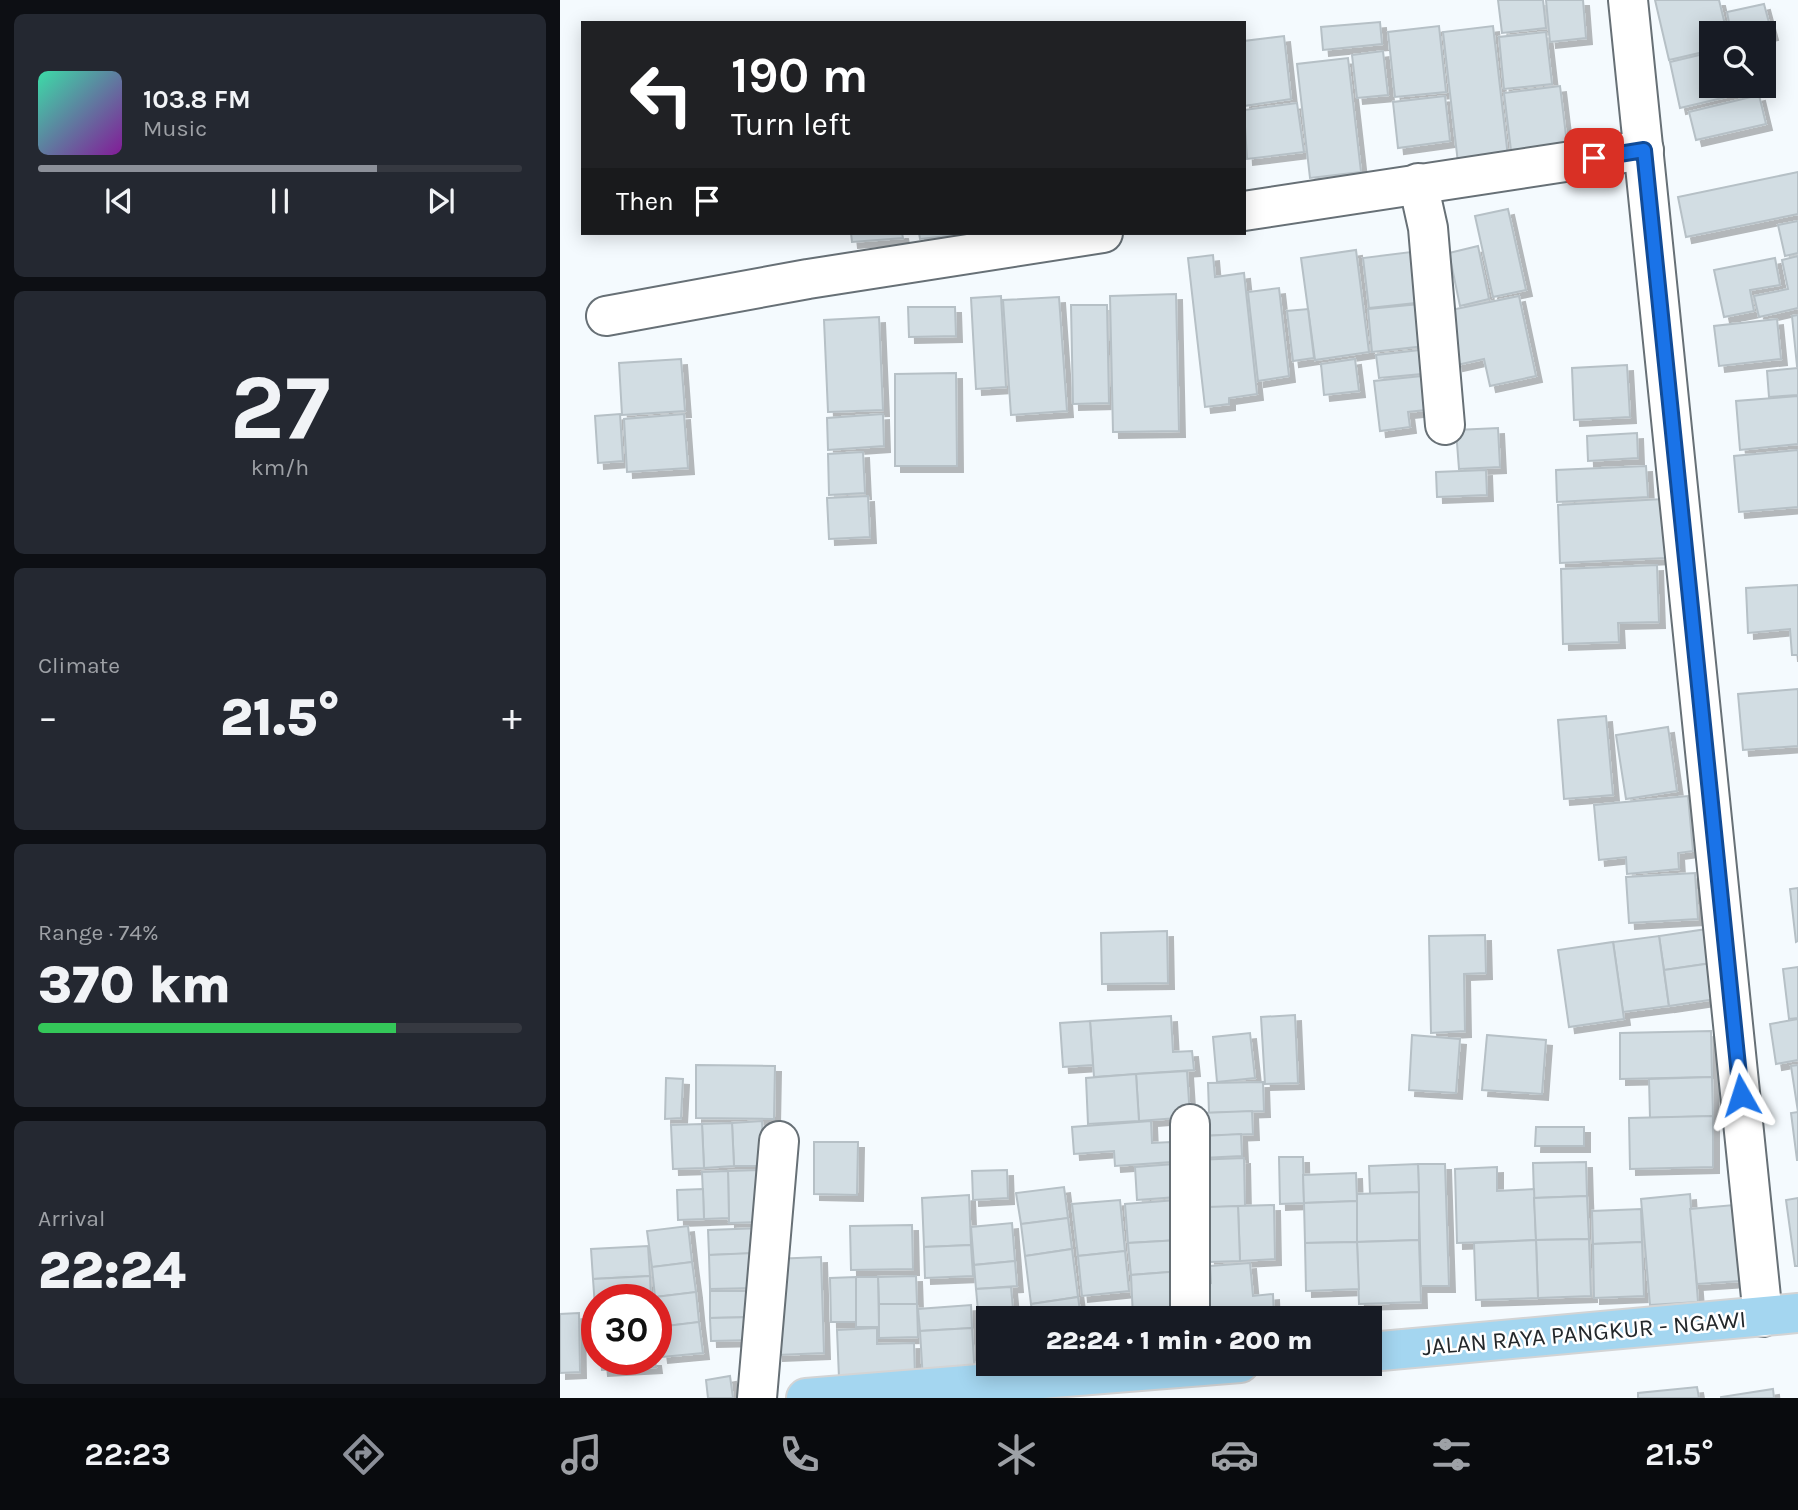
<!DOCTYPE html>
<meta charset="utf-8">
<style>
:root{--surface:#171b24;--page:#242831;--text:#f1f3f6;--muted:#9ea1a6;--line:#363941;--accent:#8c9099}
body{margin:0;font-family:Karla,sans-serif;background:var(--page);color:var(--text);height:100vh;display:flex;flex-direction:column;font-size:26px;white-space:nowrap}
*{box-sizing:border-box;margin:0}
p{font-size:23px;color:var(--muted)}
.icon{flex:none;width:38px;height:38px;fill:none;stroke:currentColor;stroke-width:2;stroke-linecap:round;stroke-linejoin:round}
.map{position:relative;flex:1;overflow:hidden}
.details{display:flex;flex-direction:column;gap:14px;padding:14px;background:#0d0f14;width:560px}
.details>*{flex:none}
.banner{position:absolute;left:21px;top:21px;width:665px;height:214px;border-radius:0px;box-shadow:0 4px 18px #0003;background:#202124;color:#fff;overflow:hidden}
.buttons{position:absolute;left:1139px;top:21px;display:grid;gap:14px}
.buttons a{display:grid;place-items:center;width:77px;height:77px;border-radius:0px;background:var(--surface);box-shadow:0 4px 18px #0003;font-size:35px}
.speed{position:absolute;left:21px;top:1284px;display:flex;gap:14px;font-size:35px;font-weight:700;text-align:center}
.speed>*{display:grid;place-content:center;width:91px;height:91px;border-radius:50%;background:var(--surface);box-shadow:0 4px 18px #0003;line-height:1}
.speed .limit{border:10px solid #d22;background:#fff;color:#111}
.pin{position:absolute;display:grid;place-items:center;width:60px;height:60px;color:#fff;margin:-30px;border-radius:14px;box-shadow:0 4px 10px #0006}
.me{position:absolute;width:77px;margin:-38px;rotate:354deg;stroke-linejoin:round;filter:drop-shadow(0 0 5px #0008)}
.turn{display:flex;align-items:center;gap:24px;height:147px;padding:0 35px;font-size:32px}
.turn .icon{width:91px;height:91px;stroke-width:2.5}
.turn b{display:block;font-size:49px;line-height:60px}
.then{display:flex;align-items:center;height:66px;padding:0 35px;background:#0003;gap:14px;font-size:26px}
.big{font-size:52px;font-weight:800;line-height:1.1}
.details .widget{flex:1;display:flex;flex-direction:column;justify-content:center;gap:10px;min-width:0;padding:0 24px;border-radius:10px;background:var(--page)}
.details .dial{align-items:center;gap:0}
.dial b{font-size:91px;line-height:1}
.song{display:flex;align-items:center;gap:21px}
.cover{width:84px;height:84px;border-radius:10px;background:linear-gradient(135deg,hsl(160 70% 55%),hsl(290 70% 35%))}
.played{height:7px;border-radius:4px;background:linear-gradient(90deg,var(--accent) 70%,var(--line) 70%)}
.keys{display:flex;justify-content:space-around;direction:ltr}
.heat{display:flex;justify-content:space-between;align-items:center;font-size:38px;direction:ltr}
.charge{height:10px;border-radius:5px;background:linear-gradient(90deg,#34c759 74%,var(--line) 0)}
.trip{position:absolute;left:416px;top:1306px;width:406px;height:70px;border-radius:0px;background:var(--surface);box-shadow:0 4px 18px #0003;font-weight:800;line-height:70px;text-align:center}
.tabs{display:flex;height:112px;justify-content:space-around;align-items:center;background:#090b0e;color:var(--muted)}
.tabs .icon{width:49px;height:49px}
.tabs .current{color:var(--accent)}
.tabs b{font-size:32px;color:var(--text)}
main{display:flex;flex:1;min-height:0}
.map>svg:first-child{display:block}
.building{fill:#d2dde3;stroke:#b6c0c6;stroke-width:2;filter:url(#shadow)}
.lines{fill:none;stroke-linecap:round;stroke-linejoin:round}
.minor-casing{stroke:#677076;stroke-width:42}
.major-casing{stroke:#d3d4d5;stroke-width:42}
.minor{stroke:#fff;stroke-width:38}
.major{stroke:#a4d6f0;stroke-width:38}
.route-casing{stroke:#114b97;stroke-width:18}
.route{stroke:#1a73e8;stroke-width:12}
.labels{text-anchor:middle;stroke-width:5;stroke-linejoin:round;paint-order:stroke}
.street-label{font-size:24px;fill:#24282b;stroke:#fff}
</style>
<main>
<section class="details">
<div class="widget">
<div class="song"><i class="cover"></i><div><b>103.8 FM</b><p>Music</p></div></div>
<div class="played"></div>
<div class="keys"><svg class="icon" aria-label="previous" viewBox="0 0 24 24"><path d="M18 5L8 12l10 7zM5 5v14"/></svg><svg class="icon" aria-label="pause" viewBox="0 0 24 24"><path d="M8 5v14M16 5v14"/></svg><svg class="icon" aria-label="next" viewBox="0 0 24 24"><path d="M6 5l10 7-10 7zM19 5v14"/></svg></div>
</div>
<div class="widget dial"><b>27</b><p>km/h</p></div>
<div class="widget"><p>Climate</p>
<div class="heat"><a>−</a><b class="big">21.5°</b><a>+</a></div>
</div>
<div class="widget"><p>Range · 74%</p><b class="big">370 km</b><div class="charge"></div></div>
<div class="widget"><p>Arrival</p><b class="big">22:24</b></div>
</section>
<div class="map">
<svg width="1238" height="1398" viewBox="0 0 1238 1398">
<defs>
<filter id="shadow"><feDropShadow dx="6" dy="6" stdDeviation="0" flood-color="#0004"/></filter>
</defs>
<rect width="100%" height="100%" fill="#f4fafe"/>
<g class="building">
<polygon points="938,0 983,0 986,28 942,33"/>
<polygon points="986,0 1023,0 1026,38 990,42"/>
<polygon points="1095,0 1159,0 1167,33 1152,33 1152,50 1109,60"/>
<polygon points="1204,4 1212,34 1204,36 1204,33 1171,33 1167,12"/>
<polygon points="820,22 822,44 763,50 761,27"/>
<polygon points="879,26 886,92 835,97 828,32"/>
<polygon points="933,26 948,157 898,163 883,32"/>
<polygon points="986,32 992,84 944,89 939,37"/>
<polygon points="724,36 731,99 684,106 684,41"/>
<polygon points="823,51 828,95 797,98 792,55"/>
<polygon points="1152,52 1152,86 1173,86 1175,95 1120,108 1110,62"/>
<polygon points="788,58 801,172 750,178 737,64"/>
<polygon points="1000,86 1007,144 951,150 944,93"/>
<polygon points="1199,95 1206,124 1136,140 1129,112"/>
<polygon points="885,96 890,141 838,148 833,102"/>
<polygon points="737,103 744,152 687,159 684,110"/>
<polygon points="1238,172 1238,214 1126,237 1118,197"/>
<polygon points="948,209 966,290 933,297 915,216"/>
<polygon points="1238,221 1238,253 1225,256 1218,225"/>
<polygon points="291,233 342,233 343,238 292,242"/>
<polygon points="359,233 406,233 406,234 360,239"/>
<polygon points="918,246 929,299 900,306 889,253"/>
<polygon points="796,250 809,352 755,360 741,258"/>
<polygon points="859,251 865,302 809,308 803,258"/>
<polygon points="653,255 655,277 684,273 697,394 669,398 669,404 645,407 628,258"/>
<polygon points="1238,256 1238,308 1199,317 1194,296 1228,289 1222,260"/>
<polygon points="1215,258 1220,285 1190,290 1194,311 1164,317 1154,270"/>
<polygon points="719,288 729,376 698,381 688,292"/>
<polygon points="616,294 619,431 553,432 550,296"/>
<polygon points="441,296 446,387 416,389 411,298"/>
<polygon points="959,296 976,376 930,386 924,359 897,365 886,311"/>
<polygon points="499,297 507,411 451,415 443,300"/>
<polygon points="860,304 865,346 812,352 808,309"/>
<polygon points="511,305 547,305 549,403 513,404"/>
<polygon points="348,307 395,307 396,336 349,337"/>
<polygon points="748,309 754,358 733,361 727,311"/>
<polygon points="1238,315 1238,366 1237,366 1232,316"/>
<polygon points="319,317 323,410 268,412 264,320"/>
<polygon points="1217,319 1221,359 1159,366 1154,326"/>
<polygon points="860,350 862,374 819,378 816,355"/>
<polygon points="121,359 125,411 62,415 59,363"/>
<polygon points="795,359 799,391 764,395 761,364"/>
<polygon points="1067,365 1070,417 1014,420 1012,368"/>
<polygon points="1238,368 1238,395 1209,397 1207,371"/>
<polygon points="396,373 397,466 335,466 335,374"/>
<polygon points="862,376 866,410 848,412 850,427 820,431 814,381"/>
<polygon points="1238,396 1238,444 1180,450 1176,401"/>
<polygon points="60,414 63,461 38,463 35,416"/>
<polygon points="124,414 128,468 67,472 64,419"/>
<polygon points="323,414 324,446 268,450 267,418"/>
<polygon points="938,428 940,467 899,469 896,430"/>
<polygon points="1077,433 1078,458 1028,461 1027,436"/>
<polygon points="1238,450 1238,507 1179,512 1174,456"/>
<polygon points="303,452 305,493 269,495 268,454"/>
<polygon points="1086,466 1088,497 997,502 996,470"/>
<polygon points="926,470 927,495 877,497 876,472"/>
<polygon points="308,496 310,537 269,539 267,498"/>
<polygon points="1103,499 1106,558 1000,563 998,505"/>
<polygon points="1097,565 1099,622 1058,623 1059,642 1003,644 1001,569"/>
<polygon points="1238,585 1238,655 1232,655 1230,629 1188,633 1186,588"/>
<polygon points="1238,689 1238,746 1183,750 1178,694"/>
<polygon points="1046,716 1053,795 1004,799 998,720"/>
<polygon points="1108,727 1117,791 1066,799 1056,735"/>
<polygon points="1128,796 1133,851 1118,853 1119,869 1067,874 1066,857 1039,860 1034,805"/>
<polygon points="1135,873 1138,919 1069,923 1066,877"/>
<polygon points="1238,888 1238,941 1236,942 1230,889"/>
<polygon points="1147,929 1152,963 1104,970 1099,936"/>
<polygon points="607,931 608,983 542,984 541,933"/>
<polygon points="925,935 926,973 904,974 905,1031 871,1033 869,936"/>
<polygon points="1099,936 1109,1006 1063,1012 1053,942"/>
<polygon points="1053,942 1064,1019 1009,1027 998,950"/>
<polygon points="1152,963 1156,999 1109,1006 1104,970"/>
<polygon points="1238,967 1238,1018 1229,1019 1223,969"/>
<polygon points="735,1015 738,1083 705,1084 701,1017"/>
<polygon points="611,1016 613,1052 632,1051 634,1070 534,1077 530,1021"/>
<polygon points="1238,1019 1238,1060 1216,1064 1210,1024"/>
<polygon points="530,1021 533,1065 503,1067 500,1023"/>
<polygon points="1151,1031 1152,1077 1060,1079 1060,1033"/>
<polygon points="690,1033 695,1078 657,1082 653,1037"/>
<polygon points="852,1035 900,1039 896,1093 849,1090"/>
<polygon points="927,1035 986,1040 982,1094 922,1090"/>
<polygon points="136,1065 215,1066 214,1119 136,1118"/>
<polygon points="1238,1065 1238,1112 1231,1066"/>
<polygon points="627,1071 630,1117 579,1121 576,1074"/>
<polygon points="576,1074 579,1121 528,1124 526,1078"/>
<polygon points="1152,1077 1153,1116 1090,1118 1089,1079"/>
<polygon points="106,1078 123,1079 121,1118 105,1119"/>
<polygon points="703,1082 704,1111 649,1113 648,1083"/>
<polygon points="692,1111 693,1134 642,1136 641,1113"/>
<polygon points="1238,1112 1238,1160 1237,1160 1231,1113"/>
<polygon points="1153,1116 1153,1167 1070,1169 1069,1118"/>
<polygon points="202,1121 204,1166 174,1166 172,1123"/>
<polygon points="591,1121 592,1143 611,1142 612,1162 555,1166 554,1151 514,1154 512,1127"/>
<polygon points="172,1123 174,1166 144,1168 142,1124"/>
<polygon points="142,1124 144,1168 113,1169 111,1125"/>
<polygon points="976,1127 1024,1127 1024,1146 975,1146"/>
<polygon points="681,1134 682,1156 642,1158 642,1136"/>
<polygon points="254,1142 298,1142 297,1195 254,1194"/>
<polygon points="719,1157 743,1157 744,1203 720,1204"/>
<polygon points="684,1158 685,1206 635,1208 634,1160"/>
<polygon points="1026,1162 1027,1196 974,1198 973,1163"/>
<polygon points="615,1164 617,1197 577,1200 575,1167"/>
<polygon points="858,1164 885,1164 889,1286 861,1286"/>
<polygon points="858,1164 859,1192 810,1194 809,1166"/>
<polygon points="937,1167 937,1191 974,1189 976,1240 897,1243 895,1169"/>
<polygon points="199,1170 200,1222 169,1223 168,1171"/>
<polygon points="447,1170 448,1198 413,1200 412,1171"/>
<polygon points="168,1171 169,1218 144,1219 142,1172"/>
<polygon points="796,1173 797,1201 744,1203 743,1175"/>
<polygon points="504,1187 508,1218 461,1224 456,1193"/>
<polygon points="143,1189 144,1219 118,1220 117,1190"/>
<polygon points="859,1192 859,1240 797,1242 797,1194"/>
<polygon points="1130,1194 1138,1302 1090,1305 1081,1199"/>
<polygon points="409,1195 411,1245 364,1247 362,1198"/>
<polygon points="1027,1196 1029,1239 976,1240 974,1198"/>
<polygon points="1238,1198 1238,1266 1235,1266 1226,1200"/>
<polygon points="560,1200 565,1251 518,1256 512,1204"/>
<polygon points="617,1200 620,1240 568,1243 565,1204"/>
<polygon points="797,1201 797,1242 745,1243 744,1203"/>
<polygon points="714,1205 715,1259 680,1261 678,1206"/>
<polygon points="1174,1205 1180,1281 1137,1284 1130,1209"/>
<polygon points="678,1206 680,1261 649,1262 648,1207"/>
<polygon points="1081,1209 1082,1242 1033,1244 1032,1211"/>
<polygon points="508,1218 512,1249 465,1256 461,1224"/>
<polygon points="452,1223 455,1261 414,1265 411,1227"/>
<polygon points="352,1225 353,1269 291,1270 290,1226"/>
<polygon points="128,1226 132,1262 92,1267 87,1231"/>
<polygon points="203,1228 204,1253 149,1255 148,1230"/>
<polygon points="1029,1239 1031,1296 978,1298 976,1240"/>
<polygon points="620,1240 622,1271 571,1275 568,1243"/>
<polygon points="859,1240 861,1302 799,1304 797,1242"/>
<polygon points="976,1240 978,1298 916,1300 914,1243"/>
<polygon points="797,1242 799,1289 746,1291 745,1243"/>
<polygon points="1082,1242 1084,1296 1034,1298 1033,1244"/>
<polygon points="411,1245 413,1276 365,1278 364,1247"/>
<polygon points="88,1246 90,1276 33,1279 31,1249"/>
<polygon points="512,1249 518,1297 471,1304 465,1256"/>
<polygon points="565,1251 569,1291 522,1296 518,1256"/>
<polygon points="193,1253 194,1288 150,1289 149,1255"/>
<polygon points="261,1257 264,1353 217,1355 213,1259"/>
<polygon points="455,1261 457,1286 416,1289 414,1265"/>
<polygon points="132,1262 136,1292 95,1297 92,1267"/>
<polygon points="690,1263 693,1296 713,1294 714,1318 641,1318 639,1284 651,1283 650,1266"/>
<polygon points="622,1271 625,1316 573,1318 571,1275"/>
<polygon points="90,1276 91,1300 37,1300 35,1307 33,1279"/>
<polygon points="356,1276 357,1304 319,1304 318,1277"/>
<polygon points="296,1277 318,1277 319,1327 296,1327"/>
<polygon points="296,1277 296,1322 271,1322 270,1278"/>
<polygon points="451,1287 453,1309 418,1311 416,1289"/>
<polygon points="150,1291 195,1291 195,1317 150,1318"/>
<polygon points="136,1292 139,1322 98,1327 95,1297"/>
<polygon points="518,1297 521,1318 473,1318 471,1304"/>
<polygon points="319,1304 357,1304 358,1337 319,1338"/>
<polygon points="411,1305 412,1328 360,1331 358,1309"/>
<polygon points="19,1313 20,1372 0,1373 0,1314"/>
<polygon points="195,1317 195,1340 151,1341 150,1318"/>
<polygon points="139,1322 143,1353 102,1357 98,1327"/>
<polygon points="317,1328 317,1344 354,1343 355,1376 279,1378 277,1330"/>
<polygon points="412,1328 415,1377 363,1381 360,1331"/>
<polygon points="41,1360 95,1360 96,1367 42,1370"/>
<polygon points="170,1376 173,1398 148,1398 146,1380"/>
<polygon points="1137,1387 1139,1398 1078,1398 1078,1393"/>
<polygon points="1213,1389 1214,1398 1161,1398 1161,1397"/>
</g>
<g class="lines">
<g class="minor-casing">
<g id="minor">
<polyline points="1068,0 1203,1317"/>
<polyline points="858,183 868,228 885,425"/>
<polyline points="684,211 1084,150"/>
<polyline points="46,316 248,279 543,233"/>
<polyline points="630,1124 630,1318"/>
<polyline points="197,1398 219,1141"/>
</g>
</g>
<g class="major-casing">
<g id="major">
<polyline points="810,1352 1238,1313"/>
<polyline points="246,1398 680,1363"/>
</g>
</g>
<use href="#minor" class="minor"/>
<use href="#major" class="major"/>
</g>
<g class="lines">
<g class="route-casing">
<polyline id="route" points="1034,158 1084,150 1181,1095"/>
</g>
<use href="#route" class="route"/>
</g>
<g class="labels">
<g class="street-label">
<text transform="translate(1024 1333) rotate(-5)" y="8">JALAN RAYA PANGKUR - NGAWI</text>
</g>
</g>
</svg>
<div class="buttons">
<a><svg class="icon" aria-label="search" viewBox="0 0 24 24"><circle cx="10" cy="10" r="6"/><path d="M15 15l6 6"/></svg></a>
</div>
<div class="speed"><div class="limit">30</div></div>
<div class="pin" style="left:1034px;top:158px;background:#d93025"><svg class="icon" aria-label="arrive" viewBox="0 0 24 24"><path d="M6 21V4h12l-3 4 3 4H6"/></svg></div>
<svg class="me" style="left:1181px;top:1095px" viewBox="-20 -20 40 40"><path d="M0-17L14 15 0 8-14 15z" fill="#1a73e8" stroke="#fff" stroke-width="4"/></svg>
<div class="trip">22:24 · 1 min · 200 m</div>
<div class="banner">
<div class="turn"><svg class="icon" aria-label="left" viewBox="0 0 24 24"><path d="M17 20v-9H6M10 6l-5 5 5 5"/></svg><div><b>190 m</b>Turn left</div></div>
<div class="then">Then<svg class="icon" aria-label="arrive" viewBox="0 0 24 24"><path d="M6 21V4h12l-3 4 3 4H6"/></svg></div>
</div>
</div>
</main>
<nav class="tabs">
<b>22:23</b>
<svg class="icon current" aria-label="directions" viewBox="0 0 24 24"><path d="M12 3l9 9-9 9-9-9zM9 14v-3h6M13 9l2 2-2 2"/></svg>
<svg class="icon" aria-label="music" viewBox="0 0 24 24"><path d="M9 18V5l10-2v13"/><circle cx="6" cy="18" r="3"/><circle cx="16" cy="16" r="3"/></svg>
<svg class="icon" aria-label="phone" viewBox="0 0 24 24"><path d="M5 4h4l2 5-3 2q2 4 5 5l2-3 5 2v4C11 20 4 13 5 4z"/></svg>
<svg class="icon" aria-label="climate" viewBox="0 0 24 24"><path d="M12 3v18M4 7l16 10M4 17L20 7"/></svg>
<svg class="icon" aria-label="car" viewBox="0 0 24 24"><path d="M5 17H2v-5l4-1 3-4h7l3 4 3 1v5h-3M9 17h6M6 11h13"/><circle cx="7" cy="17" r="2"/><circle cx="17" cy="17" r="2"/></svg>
<svg class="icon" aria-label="filters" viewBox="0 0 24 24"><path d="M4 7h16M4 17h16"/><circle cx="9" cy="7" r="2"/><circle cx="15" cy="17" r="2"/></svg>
<b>21.5°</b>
</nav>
